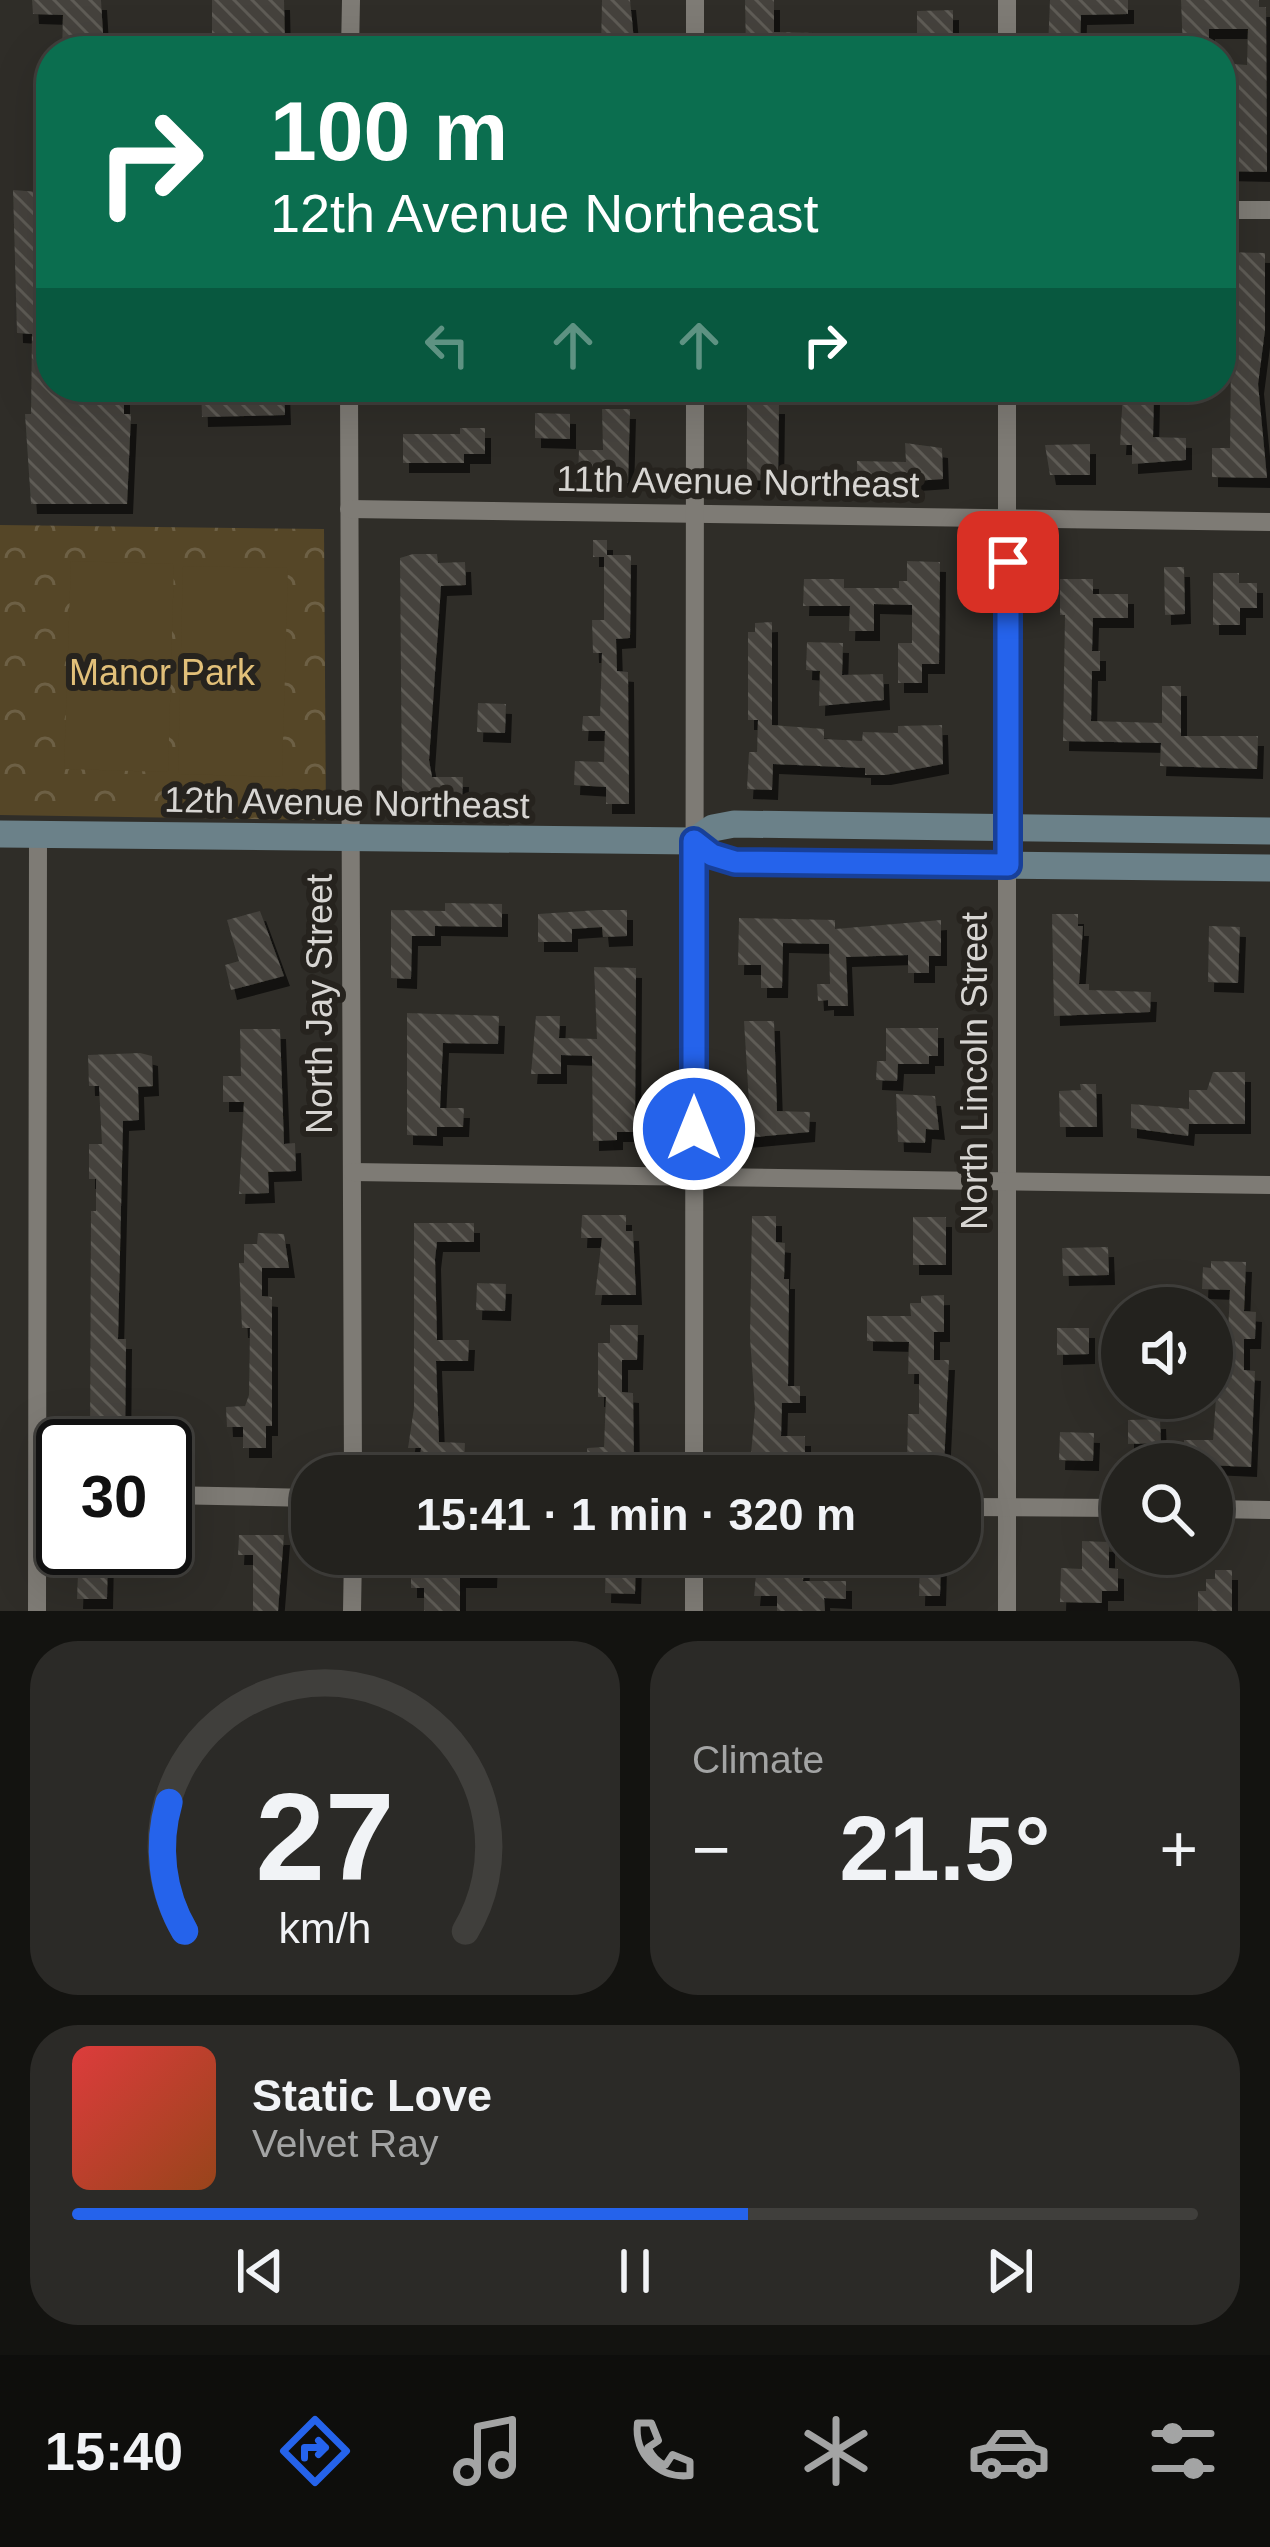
<!DOCTYPE html>
<meta charset="utf-8">
<style>
:root{--surface:#23221e;--page:#2b2a27;--text:#f1f3f6;--muted:#a3a4a4;--line:#403f3c;--accent:#2563eb}
body{margin:0;font-family:Helvetica,sans-serif;background:var(--page);color:var(--text);height:100vh;display:flex;flex-direction:column;font-size:45px;white-space:nowrap}
*{box-sizing:border-box;margin:0}
p{font-size:39px;color:var(--muted)}
.icon{flex:none;width:66px;height:66px;fill:none;stroke:currentColor;stroke-width:2;stroke-linecap:round;stroke-linejoin:round}
.map{position:relative;height:1611px;overflow:hidden}
.panel{display:flex;flex-direction:column;gap:30px;padding:30px;background:#131310;flex:1}
.panel>*{flex:none}
.guide{position:absolute;left:36px;top:36px;width:1200px;height:366px;border-radius:48px;box-shadow:0 12px 48px #0002,0 0 0 3px var(--line);background:#0b6e4f;color:#fff;overflow:hidden}
.buttons{position:absolute;left:1101px;top:1287px;display:grid;gap:24px}
.buttons a{display:grid;place-items:center;width:132px;height:132px;border-radius:50%;background:var(--surface);box-shadow:0 12px 48px #0002,0 0 0 3px var(--line);font-size:60px}
.speed{position:absolute;left:36px;top:1419px;display:flex;gap:24px;font-size:60px;font-weight:700;text-align:center}
.speed>*{display:grid;place-content:center;width:156px;height:156px;border-radius:50%;background:var(--surface);box-shadow:0 12px 48px #0002,0 0 0 3px var(--line);line-height:1}
.speed .limit{border:6px solid #111;border-radius:18px;background:#fff;color:#111}
.pin{position:absolute;display:grid;place-items:center;width:102px;height:102px;color:#fff;margin:-51px;border-radius:24px;box-shadow:0 6px 18px #0006}
.me{position:absolute;width:132px;margin:-66px;rotate:0deg;stroke-linejoin:round;filter:drop-shadow(0 0 9px #0008)}
.turn{display:flex;align-items:center;gap:42px;height:252px;padding:0 36px;font-size:54px}
.turn .icon{width:156px;height:156px;stroke-width:2.5}
.turn b{display:block;font-size:84px;line-height:102px}
.lanes{display:flex;align-items:center;height:114px;padding:0 36px;background:#0003;justify-content:center;gap:60px;direction:ltr}
.lanes .off{opacity:.35}
.big{font-size:90px;font-weight:700;line-height:1.1}
.panel .widget{flex:1;display:flex;flex-direction:column;justify-content:center;gap:18px;min-width:0;padding:0 42px;border-radius:48px;background:var(--page)}
.panel .dial{align-items:center;gap:0}
.dial svg{height:312px;overflow:visible;fill:none;stroke:var(--line);stroke-width:7;stroke-linecap:round;text-anchor:middle}
.dial text{fill:var(--text);stroke:none}
.song{display:flex;align-items:center;gap:36px}
.cover{width:144px;height:144px;border-radius:18px;background:linear-gradient(135deg,hsl(0 70% 55%),hsl(20 70% 35%))}
.played{height:12px;border-radius:6px;background:linear-gradient(90deg,var(--accent) 60%,var(--line) 60%)}
.keys{display:flex;justify-content:space-around;direction:ltr}
.heat{display:flex;justify-content:space-between;align-items:center;font-size:66px;direction:ltr}
.panel .tiles{flex:1;display:grid;gap:30px;grid-template-columns:1fr 1fr}
.widget:last-child{grid-column:span 2}
.trip{position:absolute;left:291px;top:1455px;width:690px;height:120px;border-radius:48px;background:var(--surface);box-shadow:0 12px 48px #0002,0 0 0 3px var(--line);font-weight:700;line-height:120px;text-align:center}
.tabs{display:flex;height:192px;justify-content:space-around;align-items:center;background:#0e0e0c;color:var(--muted)}
.tabs .icon{width:84px;height:84px}
.tabs .active{color:var(--accent)}
.tabs b{font-size:54px;color:var(--text)}
.map>svg:first-child{display:block}
.park{fill:url(#park-crowns)}
.garden{fill:#554627}
.building{fill:url(#building-back-hatch);filter:url(#shadow)}
.lines{fill:none;stroke-linecap:round;stroke-linejoin:round}
.street{stroke:#7e7b75;stroke-width:18}
.secondary{stroke:#6b8189;stroke-width:27}
.route-casing{stroke:#184099;stroke-width:30}
.route{stroke:#2563eb;stroke-width:21}
.labels{text-anchor:middle;stroke-width:12;stroke-linejoin:round;paint-order:stroke}
.street-label{font-size:36px;fill:#d7d5d2;stroke:#26231e}
.park-label{font-size:36px;fill:#e2c079;stroke:#26231e}
</style>
<div class="map">
<svg width="1270" height="1611" viewBox="0 0 1270 1611">
<defs>
<pattern id="park-crowns" width="20" height="18" patternUnits="userSpaceOnUse" patternTransform="scale(3)"><rect width="20" height="18" fill="#554627"/><path d="M2 6a3 3 0 1 1 6 0M12 15a3 3 0 1 1 6 0" fill="none" stroke="#6d6045"/></pattern>
<pattern id="building-back-hatch" width="6" height="6" patternUnits="userSpaceOnUse" patternTransform="scale(3)"><rect width="6" height="6" fill="#44423c"/><path d="M-1 5l2 2M0 0l6 6M5-1l2 2" fill="none" stroke="#5e5c57"/></pattern>
<filter id="shadow"><feDropShadow dx="6" dy="10" stdDeviation="0" flood-color="#0009"/></filter>
</defs>
<rect width="100%" height="100%" fill="#2f2d28"/>
<polygon class="park" points="0,525 324,529 326,820 0,815"/>
<g class="garden">
<polygon points="71,561 174,564 168,772 64,769"/>
<polygon points="183,566 288,568 282,777 178,774"/>
</g>
<g class="building">
<polygon points="32,0 101,0 104,51 62,51 63,15 33,14"/>
<polygon points="212,0 284,0 285,44 271,44 269,51 212,48"/>
<polygon points="602,0 630,0 635,51 601,51"/>
<polygon points="745,0 774,0 774,32 814,33 814,48 746,51"/>
<polygon points="1050,0 1128,0 1128,14 1081,15 1080,49 1048,48"/>
<polygon points="1181,0 1259,0 1259,7 1266,7 1267,172 1221,171 1224,103 1233,103 1234,64 1247,65 1248,29 1209,29 1209,51 1183,51"/>
<polygon points="953,10 953,36 917,37 917,11"/>
<polygon points="13,190 51,193 51,387 124,387 124,414 131,414 127,504 31,504 25,414 31,414 32,334 17,333"/>
<polygon points="1221,252 1265,253 1265,330 1258,384 1267,478 1212,477 1212,448 1230,448 1232,278 1221,278"/>
<polygon points="201,387 284,387 285,415 202,417"/>
<polygon points="747,387 767,387 767,404 779,404 778,481 747,480"/>
<polygon points="1123,391 1154,393 1153,437 1186,438 1186,460 1132,464 1132,445 1120,445"/>
<polygon points="602,409 630,409 628,483 600,482 600,474 578,474 579,450 603,450"/>
<polygon points="535,413 570,414 570,439 535,438"/>
<polygon points="460,428 485,428 485,454 464,454 464,463 403,463 403,434 460,434"/>
<polygon points="905,443 942,448 943,479 857,485 857,461 906,462"/>
<polygon points="1090,444 1090,475 1050,475 1045,445"/>
<polygon points="593,540 607,540 607,555 631,555 630,638 616,639 617,671 628,672 629,804 606,804 606,787 574,785 575,761 604,762 605,731 582,731 583,716 600,716 602,653 593,653 592,620 604,620 604,557 593,557"/>
<polygon points="413,554 437,554 438,563 465,562 466,585 441,586 429,760 432,777 463,777 462,803 435,802 435,794 402,793 400,558"/>
<polygon points="907,561 940,562 939,664 922,664 922,683 898,683 898,643 912,643 912,605 874,604 874,631 849,631 850,606 803,606 804,579 844,579 844,588 899,588 899,581 907,581"/>
<polygon points="1164,567 1184,567 1185,614 1165,615"/>
<polygon points="1213,573 1239,573 1239,583 1257,583 1257,608 1240,608 1240,625 1213,625"/>
<polygon points="1060,579 1093,579 1093,594 1128,594 1128,618 1093,618 1092,651 1100,651 1100,671 1092,671 1091,721 1162,723 1162,686 1181,686 1181,736 1258,736 1257,769 1160,766 1161,743 1063,741 1065,615 1060,615"/>
<polygon points="772,622 772,725 824,729 824,739 862,741 863,732 898,733 898,726 942,725 943,764 885,775 865,775 865,768 773,764 772,790 747,789 749,752 757,752 758,720 748,720 748,632 755,632 755,623"/>
<polygon points="807,642 843,643 842,675 883,674 884,700 819,706 820,671 806,670"/>
<polygon points="478,703 506,704 505,733 477,732"/>
<polygon points="445,903 502,904 502,927 435,926 435,936 412,936 411,979 391,978 391,910 445,911"/>
<polygon points="598,910 627,910 627,936 603,937 602,927 572,929 572,942 538,942 538,914"/>
<polygon points="260,911 284,976 231,990 225,965 239,961 227,920"/>
<polygon points="1052,914 1078,914 1078,926 1083,926 1079,984 1089,984 1089,990 1151,992 1150,1012 1054,1016"/>
<polygon points="739,918 835,920 835,929 941,920 941,956 929,956 929,973 908,973 908,955 846,957 848,1006 828,1006 828,1000 818,1001 817,984 830,984 829,944 783,943 782,988 761,988 761,965 738,965"/>
<polygon points="1209,926 1240,927 1238,983 1208,982"/>
<polygon points="594,967 636,968 635,1132 617,1132 617,1140 593,1141 592,1056 561,1055 561,1074 531,1074 536,1016 560,1016 559,1038 597,1039"/>
<polygon points="407,1013 499,1016 498,1044 443,1043 440,1108 464,1108 463,1127 437,1127 437,1136 407,1135"/>
<polygon points="744,1021 774,1021 777,1111 810,1112 809,1132 744,1138 749,1103"/>
<polygon points="886,1028 938,1028 938,1056 929,1056 929,1064 898,1064 897,1081 876,1080 877,1061 886,1061"/>
<polygon points="240,1029 280,1029 284,1144 295,1143 296,1171 268,1172 269,1193 239,1194 244,1102 223,1102 223,1076 241,1076"/>
<polygon points="140,1053 152,1056 153,1086 138,1087 139,1120 123,1121 118,1339 126,1339 125,1446 90,1446 91,1211 96,1211 96,1179 89,1179 89,1144 102,1144 99,1086 89,1086 88,1055"/>
<polygon points="1213,1072 1245,1072 1245,1124 1189,1124 1188,1136 1131,1128 1131,1104 1189,1109 1189,1090 1207,1090"/>
<polygon points="1080,1084 1096,1084 1097,1127 1060,1127 1059,1091 1081,1090"/>
<polygon points="896,1094 935,1096 939,1130 926,1129 925,1143 898,1142"/>
<polygon points="582,1215 626,1215 626,1231 633,1231 636,1295 595,1295 602,1238 581,1238"/>
<polygon points="752,1216 776,1216 776,1242 785,1243 784,1279 789,1279 788,1386 800,1386 800,1403 782,1403 781,1436 805,1436 805,1461 780,1460 780,1466 750,1465 755,1409 750,1338"/>
<rect x="913" y="1217" width="33" height="48"/>
<polygon points="414,1223 474,1223 474,1242 437,1242 435,1259 437,1340 469,1340 468,1361 436,1361 439,1442 465,1443 464,1464 420,1458 421,1448 408,1448 414,1408"/>
<polygon points="258,1233 284,1234 289,1268 262,1268 262,1296 272,1297 272,1426 266,1426 266,1448 243,1448 243,1427 227,1427 226,1407 245,1406 249,1395 250,1328 242,1328 239,1263 244,1263 244,1244 257,1244"/>
<polygon points="1108,1247 1109,1275 1063,1276 1062,1248"/>
<polygon points="1211,1261 1246,1262 1244,1311 1256,1312 1255,1339 1244,1339 1244,1370 1255,1371 1251,1467 1184,1464 1184,1440 1213,1440 1219,1355 1227,1355 1230,1290 1202,1289 1203,1267 1211,1268"/>
<polygon points="477,1283 506,1284 505,1311 476,1310"/>
<polygon points="944,1295 944,1332 934,1332 934,1360 949,1360 944,1465 907,1463 908,1414 919,1414 919,1374 908,1374 909,1342 867,1341 867,1316 911,1316 910,1303 921,1303 921,1296"/>
<polygon points="610,1325 638,1325 637,1360 622,1360 622,1392 633,1393 634,1465 588,1466 587,1448 604,1447 606,1397 598,1397 598,1343 610,1343"/>
<polygon points="1057,1328 1089,1328 1089,1354 1057,1355"/>
<polygon points="1160,1419 1161,1443 1128,1444 1128,1420"/>
<polygon points="1060,1432 1094,1433 1093,1461 1059,1460"/>
<polygon points="239,1535 284,1535 278,1611 253,1611 253,1555 238,1555"/>
<polygon points="1082,1541 1109,1542 1109,1568 1118,1569 1118,1591 1102,1591 1102,1603 1060,1602 1061,1568 1082,1569"/>
<polygon points="79,1548 108,1548 107,1599 77,1599"/>
<polygon points="411,1554 492,1554 491,1578 460,1578 460,1611 424,1611 424,1588 411,1588"/>
<polygon points="606,1554 636,1554 635,1594 605,1593"/>
<polygon points="758,1554 786,1554 786,1562 804,1563 803,1581 846,1581 846,1599 824,1598 825,1611 777,1611 777,1596 754,1596"/>
<polygon points="920,1559 941,1560 940,1596 919,1596"/>
<polygon points="1215,1570 1232,1570 1232,1611 1198,1611 1198,1591 1206,1591 1206,1579 1215,1579"/>
</g>
<g class="lines">
<g class="street">
<polyline points="695,0 695,51"/>
<polyline points="350,51 351,0"/>
<polyline points="1007,51 1007,0"/>
<polyline points="1221,210 1270,210"/>
<polyline points="349,387 353,1476"/>
<polyline points="1007,387 1007,1611"/>
<polyline points="349,509 1270,522"/>
<polyline points="352,1172 1270,1185"/>
<polyline points="694,1476 695,387"/>
<polyline points="38,1492 63,1493"/>
<polyline points="165,1495 312,1498"/>
<polyline points="960,1507 1122,1508"/>
<polyline points="1212,1509 1270,1510"/>
<polyline points="37,1611 38,834"/>
<polyline points="352,1611 353,1554"/>
<polyline points="694,1611 694,1554"/>
</g>
<g class="secondary">
<polyline points="0,834 694,841 713,828 734,824 1270,831"/>
<polyline points="694,841 711,855 735,862 1270,868"/>
</g>
</g>
<g class="lines">
<g class="route-casing">
<polyline id="route" points="694,1129 694,841 712,855 735,862 1008,865 1008,562"/>
</g>
<use href="#route" class="route"/>
</g>
<g class="labels">
<g class="street-label">
<text transform="translate(738 481) rotate(1)" y="13">11th Avenue Northeast</text>
<text transform="translate(347 802) rotate(1)" y="13">12th Avenue Northeast</text>
<text transform="translate(319 1004) rotate(-90)" y="13">North Jay Street</text>
<text transform="translate(974 1071) rotate(-90)" y="13">North Lincoln Street</text>
</g>
<g class="park-label">
<text x="162" y="685">Manor Park</text>
</g>
</g>
</svg>
<div class="buttons">
<a><svg class="icon" aria-label="sound" viewBox="0 0 24 24"><path d="M4 9h4l5-4v14l-5-4H4zM17 9q2 3 0 6"/></svg></a>
<a><svg class="icon" aria-label="search" viewBox="0 0 24 24"><circle cx="10" cy="10" r="6"/><path d="M15 15l6 6"/></svg></a>
</div>
<div class="speed"><div class="limit">30</div></div>
<div class="pin" style="left:1008px;top:562px;background:#d93025"><svg class="icon" aria-label="arrive" viewBox="0 0 24 24"><path d="M6 21V4h12l-3 4 3 4H6"/></svg></div>
<svg class="me" style="left:694px;top:1129px" viewBox="-20 -20 40 40"><circle r="17" fill="#2563eb" stroke="#fff" stroke-width="3"/><path d="M0-11L8 9 0 5-8 9z" fill="#fff"/></svg>
<div class="trip">15:41 · 1 min · 320 m</div>
<div class="guide">
<div class="turn"><svg class="icon" aria-label="right" viewBox="0 0 24 24"><path d="M7 20v-9h11M14 6l5 5-5 5"/></svg><div><b>100 m</b>12th Avenue Northeast</div></div>
<div class="lanes"><svg class="icon off" aria-label="left" viewBox="0 0 24 24"><path d="M17 20v-9H6M10 6l-5 5 5 5"/></svg><svg class="icon off" aria-label="ahead" viewBox="0 0 24 24"><path d="M12 20V5M6 11l6-6 6 6"/></svg><svg class="icon off" aria-label="ahead" viewBox="0 0 24 24"><path d="M12 20V5M6 11l6-6 6 6"/></svg><svg class="icon" aria-label="right" viewBox="0 0 24 24"><path d="M7 20v-9h11M14 6l5 5-5 5"/></svg></div>
</div>
</div>
<section class="panel">
<div class="tiles">
<div class="widget dial"><svg viewBox="0 0 100 80">
<path d="M14 69A42 42 0 1 1 86 69"/>
<path d="M14 69A42 42 0 0 1 10 36" stroke="#2563eb"/>
<text x="50" y="56" font-size="32" font-weight="700">27</text>
<text x="50" y="72" font-size="11">km/h</text>
</svg></div>
<div class="widget"><p>Climate</p>
<div class="heat"><a>−</a><b class="big">21.5°</b><a>+</a></div>
</div>
<div class="widget">
<div class="song"><i class="cover"></i><div><b>Static Love</b><p>Velvet Ray</p></div></div>
<div class="played"></div>
<div class="keys"><svg class="icon" aria-label="previous" viewBox="0 0 24 24"><path d="M18 5L8 12l10 7zM5 5v14"/></svg><svg class="icon" aria-label="pause" viewBox="0 0 24 24"><path d="M8 5v14M16 5v14"/></svg><svg class="icon" aria-label="next" viewBox="0 0 24 24"><path d="M6 5l10 7-10 7zM19 5v14"/></svg></div>
</div>
</div>
</section>
<nav class="tabs">
<b>15:40</b>
<svg class="icon active" aria-label="directions" viewBox="0 0 24 24"><path d="M12 3l9 9-9 9-9-9zM9 14v-3h6M13 9l2 2-2 2"/></svg>
<svg class="icon" aria-label="music" viewBox="0 0 24 24"><path d="M9 18V5l10-2v13"/><circle cx="6" cy="18" r="3"/><circle cx="16" cy="16" r="3"/></svg>
<svg class="icon" aria-label="phone" viewBox="0 0 24 24"><path d="M5 4h4l2 5-3 2q2 4 5 5l2-3 5 2v4C11 20 4 13 5 4z"/></svg>
<svg class="icon" aria-label="climate" viewBox="0 0 24 24"><path d="M12 3v18M4 7l16 10M4 17L20 7"/></svg>
<svg class="icon" aria-label="car" viewBox="0 0 24 24"><path d="M5 17H2v-5l4-1 3-4h7l3 4 3 1v5h-3M9 17h6M6 11h13"/><circle cx="7" cy="17" r="2"/><circle cx="17" cy="17" r="2"/></svg>
<svg class="icon" aria-label="filters" viewBox="0 0 24 24"><path d="M4 7h16M4 17h16"/><circle cx="9" cy="7" r="2"/><circle cx="15" cy="17" r="2"/></svg>
</nav>
